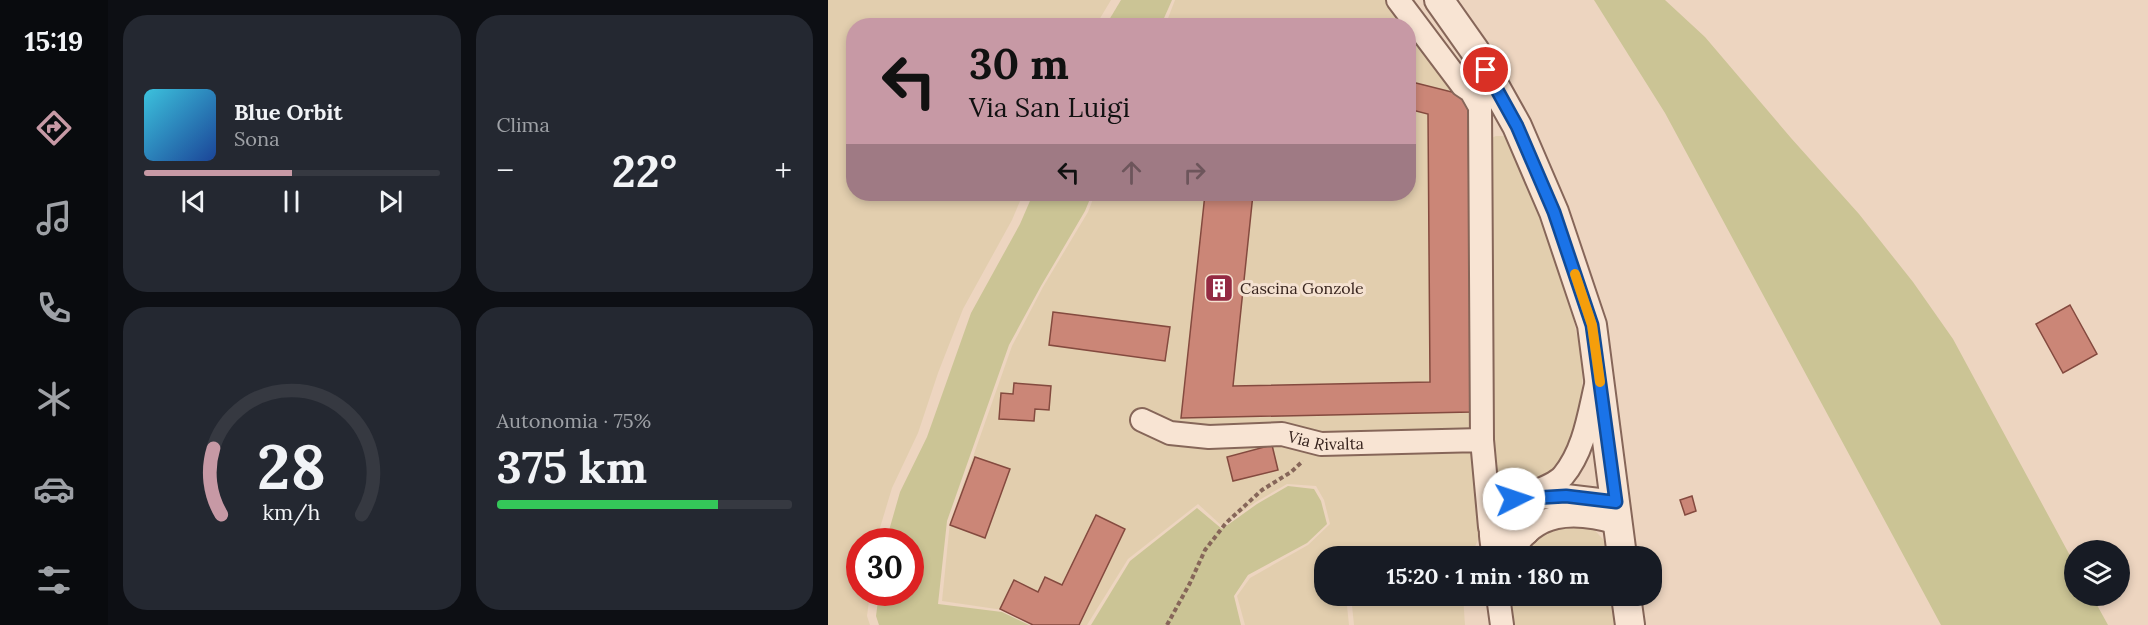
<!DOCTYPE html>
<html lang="it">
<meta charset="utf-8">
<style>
:root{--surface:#171b24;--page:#242831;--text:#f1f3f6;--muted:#9ea1a6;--line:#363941;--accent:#c799a5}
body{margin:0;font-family:Lora,serif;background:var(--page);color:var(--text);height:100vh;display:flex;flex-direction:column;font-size:22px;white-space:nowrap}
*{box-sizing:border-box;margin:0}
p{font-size:20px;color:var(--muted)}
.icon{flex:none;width:33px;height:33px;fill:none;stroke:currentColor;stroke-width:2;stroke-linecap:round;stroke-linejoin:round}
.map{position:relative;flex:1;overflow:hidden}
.side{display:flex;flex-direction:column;gap:15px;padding:15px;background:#0d0f14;width:720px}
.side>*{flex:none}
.top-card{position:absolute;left:18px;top:18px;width:570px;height:183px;border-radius:24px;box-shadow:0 3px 9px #0003;background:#c799a5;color:#111;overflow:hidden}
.tools{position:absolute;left:1236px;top:540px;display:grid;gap:12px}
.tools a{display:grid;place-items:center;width:66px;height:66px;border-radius:50%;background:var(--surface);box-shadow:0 3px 9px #0003;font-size:30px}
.speed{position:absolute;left:18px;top:528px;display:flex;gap:12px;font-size:30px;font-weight:700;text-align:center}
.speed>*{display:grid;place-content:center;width:78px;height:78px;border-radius:50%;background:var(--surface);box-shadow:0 3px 9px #0003;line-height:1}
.speed .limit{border:9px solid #d22;background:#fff;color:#111}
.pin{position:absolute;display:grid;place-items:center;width:51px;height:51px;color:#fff;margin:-26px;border:3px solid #fff;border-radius:50%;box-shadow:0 2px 6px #0007}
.me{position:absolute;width:66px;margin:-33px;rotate:86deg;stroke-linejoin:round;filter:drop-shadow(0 0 4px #0008)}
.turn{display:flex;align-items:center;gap:21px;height:126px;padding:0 24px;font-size:27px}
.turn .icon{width:78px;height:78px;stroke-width:2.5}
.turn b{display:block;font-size:42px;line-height:51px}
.lanes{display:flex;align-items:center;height:57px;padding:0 24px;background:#0003;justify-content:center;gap:30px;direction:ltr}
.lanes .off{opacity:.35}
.big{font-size:45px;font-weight:800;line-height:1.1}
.side .tile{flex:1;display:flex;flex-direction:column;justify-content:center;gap:9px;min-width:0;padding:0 21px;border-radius:24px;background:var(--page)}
.side .dial{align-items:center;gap:0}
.dial svg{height:156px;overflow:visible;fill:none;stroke:var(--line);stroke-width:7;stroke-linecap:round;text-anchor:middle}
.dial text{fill:var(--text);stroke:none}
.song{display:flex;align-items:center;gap:18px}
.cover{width:72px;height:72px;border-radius:9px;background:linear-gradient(135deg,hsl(190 70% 55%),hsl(220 70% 35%))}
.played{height:6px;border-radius:3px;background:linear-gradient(90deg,var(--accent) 50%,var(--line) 50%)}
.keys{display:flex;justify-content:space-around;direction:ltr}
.heat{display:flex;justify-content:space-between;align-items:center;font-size:33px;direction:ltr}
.charge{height:9px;border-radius:4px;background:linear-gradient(90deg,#34c759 75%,var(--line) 0)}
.side .tiles{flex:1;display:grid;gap:15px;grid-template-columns:repeat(2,1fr)}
.trip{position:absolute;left:486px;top:546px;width:348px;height:60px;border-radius:24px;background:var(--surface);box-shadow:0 3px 9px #0003;font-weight:800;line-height:60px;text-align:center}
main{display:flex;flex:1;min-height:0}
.tab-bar{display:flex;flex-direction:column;width:108px;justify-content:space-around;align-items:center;background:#090b0e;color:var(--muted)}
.tab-bar .icon{width:42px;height:42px}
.tab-bar .current{color:var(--accent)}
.tab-bar b{font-size:27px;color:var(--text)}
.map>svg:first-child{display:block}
.farmland{fill:#e2ceae}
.green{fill:#cbc495}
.building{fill:#cb8677;stroke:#844a3f;stroke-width:1.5}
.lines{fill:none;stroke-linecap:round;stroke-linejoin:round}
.minor-casing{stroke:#866659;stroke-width:26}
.tertiary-casing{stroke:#866659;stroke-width:32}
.path{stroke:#866659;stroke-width:4;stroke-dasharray:4.5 3;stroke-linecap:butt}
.minor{stroke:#f8e4d3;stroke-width:22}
.tertiary{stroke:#f8e4d3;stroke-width:28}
.route-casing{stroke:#114b97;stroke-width:15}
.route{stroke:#1a73e8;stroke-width:10}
.slow{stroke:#f59e0b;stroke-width:10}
.labels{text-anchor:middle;stroke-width:6;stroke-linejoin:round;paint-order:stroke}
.poi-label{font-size:16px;fill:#36231d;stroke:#f4e1d0;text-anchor:start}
.street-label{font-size:16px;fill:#36231d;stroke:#f4e1d0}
</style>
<main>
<nav class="tab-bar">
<b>15:19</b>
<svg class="icon current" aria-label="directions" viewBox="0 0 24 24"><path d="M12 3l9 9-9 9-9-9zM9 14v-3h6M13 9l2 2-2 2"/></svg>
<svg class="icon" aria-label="music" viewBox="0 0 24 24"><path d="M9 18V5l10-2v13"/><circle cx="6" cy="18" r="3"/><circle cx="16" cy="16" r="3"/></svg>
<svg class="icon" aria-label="phone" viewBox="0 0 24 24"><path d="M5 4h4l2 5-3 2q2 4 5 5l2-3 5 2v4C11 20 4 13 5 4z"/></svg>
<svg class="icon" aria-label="climate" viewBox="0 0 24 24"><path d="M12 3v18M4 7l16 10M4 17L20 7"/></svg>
<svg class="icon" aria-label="car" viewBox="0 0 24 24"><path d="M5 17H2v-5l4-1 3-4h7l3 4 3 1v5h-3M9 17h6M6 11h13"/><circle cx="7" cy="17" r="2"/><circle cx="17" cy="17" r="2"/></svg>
<svg class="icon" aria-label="filters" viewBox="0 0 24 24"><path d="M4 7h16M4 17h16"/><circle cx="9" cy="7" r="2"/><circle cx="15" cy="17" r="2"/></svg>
</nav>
<section class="side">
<div class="tiles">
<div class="tile">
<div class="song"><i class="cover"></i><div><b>Blue Orbit</b><p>Sona</p></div></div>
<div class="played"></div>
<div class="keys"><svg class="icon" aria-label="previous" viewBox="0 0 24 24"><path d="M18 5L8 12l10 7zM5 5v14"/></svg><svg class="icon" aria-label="pause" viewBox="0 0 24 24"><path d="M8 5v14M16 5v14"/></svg><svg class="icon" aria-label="next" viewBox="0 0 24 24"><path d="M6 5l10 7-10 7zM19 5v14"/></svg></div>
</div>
<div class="tile"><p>Clima</p>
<div class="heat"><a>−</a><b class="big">22°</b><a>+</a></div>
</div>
<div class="tile dial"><svg viewBox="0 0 100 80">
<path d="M14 69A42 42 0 1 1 86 69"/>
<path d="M14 69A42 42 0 0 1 10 35" stroke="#c799a5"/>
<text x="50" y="56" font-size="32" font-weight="700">28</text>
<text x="50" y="72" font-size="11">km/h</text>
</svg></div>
<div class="tile"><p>Autonomia · 75%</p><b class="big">375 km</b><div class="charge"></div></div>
</div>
</section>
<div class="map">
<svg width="1320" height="625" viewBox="0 0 1320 625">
<rect width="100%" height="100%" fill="#edd5c0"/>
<g class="farmland">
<polygon points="0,0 283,0 268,25 26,26 26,194 195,194 184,220 135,309 110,373 90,433 64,488 48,541 32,542 32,592 42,593 39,616 42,625 0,625"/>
<polygon points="347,0 561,0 579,26 337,26"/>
<polygon points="581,28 650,87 655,528 643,556 496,556 496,596 518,596 521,625 417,625 409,596 422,578 480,545 502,524 496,500 488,486 459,484 428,502 394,526 370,504 300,559 259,625 208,625 175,610 114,601 122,522 184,346 215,287 260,212 267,194 580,194"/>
<polygon points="668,136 676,136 685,150 722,240 744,313 755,362 753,420 746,444 723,476 707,484 681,483 669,477 664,470 659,140"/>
<polygon points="763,526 781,546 782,556 692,556 694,552 719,530 735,527"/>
<polygon points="523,596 635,596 637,625 526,625"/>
<polygon points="681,596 787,596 790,625 682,625"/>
</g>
<g class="green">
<polygon points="293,0 344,0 333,25 278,25"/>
<polygon points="766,0 837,0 877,37 963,138 1031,214 1085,282 1125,339 1246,563 1246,596 1264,596 1280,625 1113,625 837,113"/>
<polygon points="205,194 264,194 257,211 213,286 181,345 119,521 110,604 174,612 201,625 51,625 48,616 51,593 82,592 82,542 58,541 72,492 99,437 143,313 192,224"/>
<polygon points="460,486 486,489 493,501 499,524 479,543 420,575 406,596 413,625 263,625 302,561 369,508 394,529 429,504"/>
</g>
<g class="building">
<polygon points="580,81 640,96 643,412 353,418 377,194 425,194 405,386 602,382 600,114 580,109"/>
<polygon points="1242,305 1269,354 1235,373 1208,324"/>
<polygon points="225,312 342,327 337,361 221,345"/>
<polygon points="186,383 223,386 221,410 207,409 206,421 171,419 173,393 185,394"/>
<polygon points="444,445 450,470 405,481 399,457"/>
<polygon points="147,457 182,469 157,538 122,525"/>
<polygon points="864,496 868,511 857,515 852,500"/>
<polygon points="268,515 297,529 251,625 205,625 172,609 186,580 210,592 217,577 234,585"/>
</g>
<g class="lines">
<g class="minor-casing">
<g id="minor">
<polyline points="570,0 634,85 643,91 652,107 654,440"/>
<path id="s1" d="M314 420 342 433 381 437 454 434 493 444 654 440 662 527 675 536 699 533"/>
<polyline points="707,498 738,496 788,502"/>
<path d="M666 556C665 548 662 537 663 529 665 495 717 496 735 476 756 451 761 415 768 385"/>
<path d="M682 556C705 510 746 510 790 523"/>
<polyline points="670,596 674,625"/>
</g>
</g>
<g class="tertiary-casing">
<g id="tertiary">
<polyline points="611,0 647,51 689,126 726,212 764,325 794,556"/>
<polyline points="798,596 802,625"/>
</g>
</g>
<polyline class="path" points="339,625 362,583 377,550 398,523 434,490 463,472 475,461"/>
<use href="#minor" class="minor"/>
<use href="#tertiary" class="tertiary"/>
</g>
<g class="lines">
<g class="route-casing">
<polyline id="route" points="658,70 689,126 726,212 764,325 788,502 738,496 686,499"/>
</g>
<use href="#route" class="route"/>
<polyline class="slow" points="747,274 764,325 772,382"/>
</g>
<defs>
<g id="building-square" transform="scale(1.5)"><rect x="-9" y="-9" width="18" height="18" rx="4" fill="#942a43" stroke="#f4e1d0"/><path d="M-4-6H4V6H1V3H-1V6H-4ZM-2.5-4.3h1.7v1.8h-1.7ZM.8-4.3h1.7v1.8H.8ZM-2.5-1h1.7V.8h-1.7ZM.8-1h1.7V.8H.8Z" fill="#fff"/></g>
</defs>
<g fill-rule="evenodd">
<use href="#building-square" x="391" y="288"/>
</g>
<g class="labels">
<g class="poi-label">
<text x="412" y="294">Cascina Gonzole</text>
</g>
<g class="street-label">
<text dy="6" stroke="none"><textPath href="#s1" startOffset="188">Via Rivalta</textPath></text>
</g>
</g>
</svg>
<div class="tools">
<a><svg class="icon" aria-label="layers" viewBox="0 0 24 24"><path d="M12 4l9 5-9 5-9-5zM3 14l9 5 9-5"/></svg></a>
</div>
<div class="speed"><div class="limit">30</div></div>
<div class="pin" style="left:658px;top:70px;background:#d93025"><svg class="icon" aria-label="arrive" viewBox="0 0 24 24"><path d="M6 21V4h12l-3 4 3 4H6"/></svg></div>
<svg class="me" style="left:686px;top:499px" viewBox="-20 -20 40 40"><circle r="19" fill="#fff"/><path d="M0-13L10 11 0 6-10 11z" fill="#1a73e8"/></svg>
<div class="trip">15:20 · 1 min · 180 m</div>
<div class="top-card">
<div class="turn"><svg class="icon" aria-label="left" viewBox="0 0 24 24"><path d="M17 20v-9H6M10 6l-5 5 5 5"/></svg><div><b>30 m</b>Via San Luigi</div></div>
<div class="lanes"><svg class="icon" aria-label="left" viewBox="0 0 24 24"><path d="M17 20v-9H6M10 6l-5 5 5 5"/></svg><svg class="icon off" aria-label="ahead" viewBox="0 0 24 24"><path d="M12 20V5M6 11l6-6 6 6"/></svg><svg class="icon off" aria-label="right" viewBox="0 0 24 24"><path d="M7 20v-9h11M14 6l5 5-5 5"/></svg></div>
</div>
</div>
</main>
